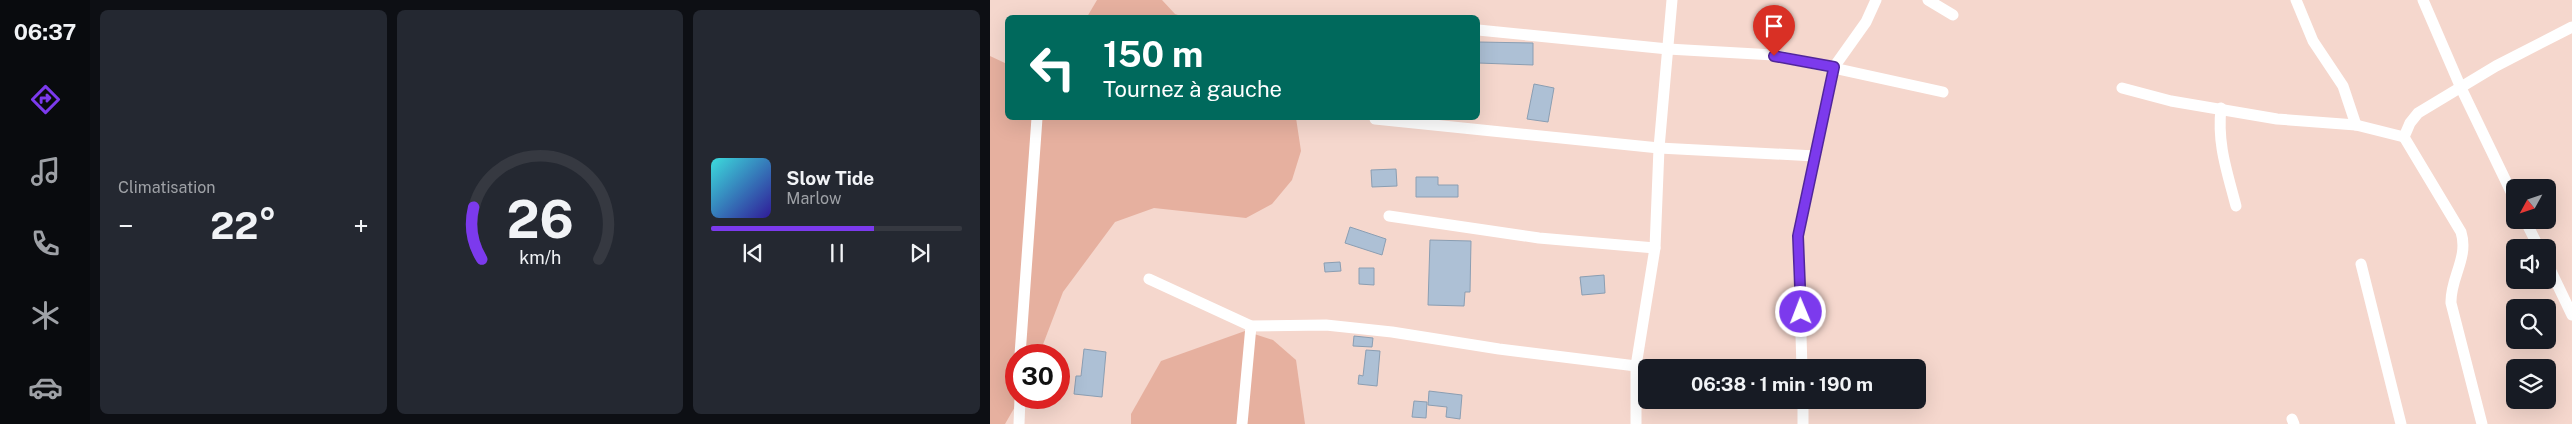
<!DOCTYPE html>
<html lang="fr">
<meta charset="utf-8">
<style>
:root{--surface:#171b24;--page:#242831;--text:#f1f3f6;--muted:#9ea1a6;--line:#363941;--accent:#7c3aed}
body{margin:0;font-family:"Public Sans",sans-serif;background:var(--page);color:var(--text);height:100vh;display:flex;flex-direction:column;font-size:19px;white-space:nowrap}
*{box-sizing:border-box;margin:0}
p{font-size:16px;color:var(--muted)}
.icon{flex:none;width:28px;height:28px;fill:none;stroke:currentColor;stroke-width:2;stroke-linecap:round;stroke-linejoin:round}
.map{position:relative;flex:1;overflow:hidden}
.drawer{display:flex;flex-direction:column;gap:10px;padding:10px;background:#0d0f14;width:900px}
.drawer>*{flex:none}
.hud{position:absolute;left:15px;top:15px;width:475px;height:105px;border-radius:8px;box-shadow:0 5px 20px #0002;background:#00695c;color:#fff;overflow:hidden}
.needle{width:32px;rotate:230deg}
.tools{position:absolute;left:1516px;top:179px;display:grid;gap:10px}
.tools a{display:grid;place-items:center;width:50px;height:50px;border-radius:8px;background:var(--surface);box-shadow:0 5px 20px #0002;font-size:25px}
.speed{position:absolute;left:15px;top:344px;display:flex;gap:10px;font-size:25px;font-weight:700;text-align:center}
.speed>*{display:grid;place-content:center;width:65px;height:65px;border-radius:50%;background:var(--surface);box-shadow:0 5px 20px #0002;line-height:1}
.speed .limit{border:8px solid #d22;background:#fff;color:#111}
.pin{position:absolute;display:grid;place-items:center;width:42px;height:42px;color:#fff;margin:-51px -21px;border-radius:50% 50% 50% 0;rotate:-45deg;box-shadow:0 0 5px #0007}
.pin .icon{rotate:45deg}
.me{position:absolute;width:55px;margin:-28px;rotate:359deg;stroke-linejoin:round;filter:drop-shadow(0 0 4px #0008)}
.turn{display:flex;align-items:center;gap:18px;height:105px;padding:0 15px;font-size:22px}
.turn .icon{width:65px;height:65px;stroke-width:2.5}
.turn b{display:block;font-size:35px;line-height:42px}
.big{font-size:38px;font-weight:700;line-height:1.1}
.drawer .widget{flex:1;display:flex;flex-direction:column;justify-content:center;gap:8px;min-width:0;padding:0 18px;border-radius:8px;background:var(--page)}
.drawer .dial{align-items:center;gap:0}
.dial svg{height:130px;overflow:visible;fill:none;stroke:var(--line);stroke-width:7;stroke-linecap:round;text-anchor:middle}
.dial text{fill:var(--text);stroke:none}
.song{display:flex;align-items:center;gap:15px}
.cover{width:60px;height:60px;border-radius:8px;background:linear-gradient(135deg,hsl(180 70% 55%),hsl(250 70% 35%))}
.played{height:5px;border-radius:2px;background:linear-gradient(90deg,var(--accent) 65%,var(--line) 65%)}
.keys{display:flex;justify-content:space-around;direction:ltr}
.heat{display:flex;justify-content:space-between;align-items:center;font-size:28px;direction:ltr}
.drawer .tiles{flex:1;display:grid;gap:10px;grid-template-columns:repeat(3,1fr)}
.trip{position:absolute;left:648px;top:359px;width:288px;height:50px;border-radius:8px;background:var(--surface);box-shadow:0 5px 20px #0002;font-weight:700;line-height:50px;text-align:center}
main{display:flex;flex:1;min-height:0}
.tab-bar{display:flex;flex-direction:column;width:90px;justify-content:space-around;align-items:center;background:#090b0e;color:var(--muted)}
.tab-bar .icon{width:35px;height:35px}
.tab-bar .active{color:var(--accent)}
.tab-bar b{font-size:22px;color:var(--text)}
.map>svg:first-child{display:block}
.green{fill:#e6b09f}
.building{fill:#adc0d5;stroke:#8b9eb2}
.lines{fill:none;stroke-linecap:round;stroke-linejoin:round}
.street{stroke:#fff;stroke-width:11}
.route-casing{stroke:#51269a;stroke-width:12}
.route{stroke:#7c3aed;stroke-width:9}
</style>
<main>
<nav class="tab-bar">
<b>06:37</b>
<svg class="icon active" aria-label="directions" viewBox="0 0 24 24"><path d="M12 3l9 9-9 9-9-9zM9 14v-3h6M13 9l2 2-2 2"/></svg>
<svg class="icon" aria-label="music" viewBox="0 0 24 24"><path d="M9 18V5l10-2v13"/><circle cx="6" cy="18" r="3"/><circle cx="16" cy="16" r="3"/></svg>
<svg class="icon" aria-label="phone" viewBox="0 0 24 24"><path d="M5 4h4l2 5-3 2q2 4 5 5l2-3 5 2v4C11 20 4 13 5 4z"/></svg>
<svg class="icon" aria-label="climate" viewBox="0 0 24 24"><path d="M12 3v18M4 7l16 10M4 17L20 7"/></svg>
<svg class="icon" aria-label="car" viewBox="0 0 24 24"><path d="M5 17H2v-5l4-1 3-4h7l3 4 3 1v5h-3M9 17h6M6 11h13"/><circle cx="7" cy="17" r="2"/><circle cx="17" cy="17" r="2"/></svg>
</nav>
<section class="drawer">
<div class="tiles">
<div class="widget"><p>Climatisation</p>
<div class="heat"><a>−</a><b class="big">22°</b><a>+</a></div>
</div>
<div class="widget dial"><svg viewBox="0 0 100 80">
<path d="M14 69A42 42 0 1 1 86 69"/>
<path d="M14 69A42 42 0 0 1 9 37" stroke="#7c3aed"/>
<text x="50" y="56" font-size="32" font-weight="700">26</text>
<text x="50" y="72" font-size="11">km/h</text>
</svg></div>
<div class="widget">
<div class="song"><i class="cover"></i><div><b>Slow Tide</b><p>Marlow</p></div></div>
<div class="played"></div>
<div class="keys"><svg class="icon" aria-label="previous" viewBox="0 0 24 24"><path d="M18 5L8 12l10 7zM5 5v14"/></svg><svg class="icon" aria-label="pause" viewBox="0 0 24 24"><path d="M8 5v14M16 5v14"/></svg><svg class="icon" aria-label="next" viewBox="0 0 24 24"><path d="M6 5l10 7-10 7zM19 5v14"/></svg></div>
</div>
</div>
</section>
<div class="map">
<svg width="1582" height="424" viewBox="0 0 1582 424">
<rect width="100%" height="100%" fill="#f5d7cd"/>
<g class="green">
<polygon points="107,0 172,0 185,14 194,17 97,17"/>
<polygon points="0,56 17,64 18,118 306,118 311,151 302,180 282,204 256,218 164,208 125,222 73,292 49,355 26,355 26,398 30,398 15,424 0,424"/>
<polygon points="255,331 283,340 306,360 315,424 141,424 141,414 171,361"/>
</g>
<g class="building">
<polygon points="488,42 543,43 543,65 488,63"/>
<polygon points="544,84 564,88 558,122 537,119"/>
<polygon points="406,169 407,186 382,187 381,170"/>
<polygon points="426,177 448,177 448,185 468,185 468,197 426,197"/>
<polygon points="360,227 396,239 392,255 355,243"/>
<polygon points="440,240 481,241 480,292 475,292 474,306 438,305"/>
<polygon points="350,262 351,271 335,272 334,263"/>
<polygon points="369,268 384,268 384,285 369,284"/>
<polygon points="614,275 615,293 592,295 590,277"/>
<polygon points="364,336 383,338 382,347 363,346"/>
<polygon points="94,349 116,352 112,397 84,394 86,376 91,376"/>
<polygon points="376,350 390,351 387,386 368,384 369,375 373,376"/>
<polygon points="439,391 472,395 470,419 456,417 457,407 438,405"/>
<polygon points="424,401 437,402 436,418 422,417"/>
</g>
<g class="lines">
<g class="street">
<polyline points="938,0 963,15"/>
<polyline points="1306,0 1323,41 1353,86 1366,125"/>
<polyline points="1433,0 1471,88 1525,200"/>
<polyline points="488,30 678,49 784,55 953,92"/>
<polyline points="1132,88 1181,101 1287,119 1366,125 1414,137"/>
<path d="M1231 108C1227 144 1237 171 1246 206"/>
<polyline points="385,119 669,148 825,156"/>
<polyline points="399,216 549,238 665,248"/>
<polyline points="1535,220 1549,248"/>
<polyline points="1371,264 1411,424"/>
<polyline points="1558,265 1582,315"/>
<polyline points="159,279 261,326 336,325 402,332 509,349 646,366"/>
<polyline points="30,355 47,118"/>
<polyline points="812,368 808,236 844,67 876,22 886,0"/>
<polyline points="813,400 813,424"/>
<polyline points="1302,419 1304,424"/>
<polyline points="29,424 30,398"/>
<polyline points="252,424 261,326"/>
<polyline points="646,424 646,366 665,248 669,148 682,0"/>
<path d="M1492 424 1461 303C1460 278 1479 258 1471 232L1414 137 1420 123 1428 113 1506 66 1582 27"/>
</g>
</g>
<g class="lines">
<g class="route-casing">
<polyline id="route" points="784,56 844,67 808,236 811,312"/>
</g>
<use href="#route" class="route"/>
</g>
</svg>
<div class="tools">
<a><svg class="needle" viewBox="-14 -14 28 28"><path d="M0-13l5 13h-10z" fill="#e53935"/><path d="M0 13l5-13h-10z" fill="#9ea1a6"/></svg></a>
<a><svg class="icon" aria-label="sound" viewBox="0 0 24 24"><path d="M4 9h4l5-4v14l-5-4H4zM17 9q2 3 0 6"/></svg></a>
<a><svg class="icon" aria-label="search" viewBox="0 0 24 24"><circle cx="10" cy="10" r="6"/><path d="M15 15l6 6"/></svg></a>
<a><svg class="icon" aria-label="layers" viewBox="0 0 24 24"><path d="M12 4l9 5-9 5-9-5zM3 14l9 5 9-5"/></svg></a>
</div>
<div class="speed"><div class="limit">30</div></div>
<div class="pin" style="left:784px;top:56px;background:#d93025"><svg class="icon" aria-label="arrive" viewBox="0 0 24 24"><path d="M6 21V4h12l-3 4 3 4H6"/></svg></div>
<svg class="me" style="left:811px;top:312px" viewBox="-20 -20 40 40"><circle r="17" fill="#7c3aed" stroke="#fff" stroke-width="3"/><path d="M0-11L8 9 0 5-8 9z" fill="#fff"/></svg>
<div class="trip">06:38 · 1 min · 190 m</div>
<div class="hud">
<div class="turn"><svg class="icon" aria-label="left" viewBox="0 0 24 24"><path d="M17 20v-9H6M10 6l-5 5 5 5"/></svg><div><b>150 m</b>Tournez à gauche</div></div>
</div>
</div>
</main>
